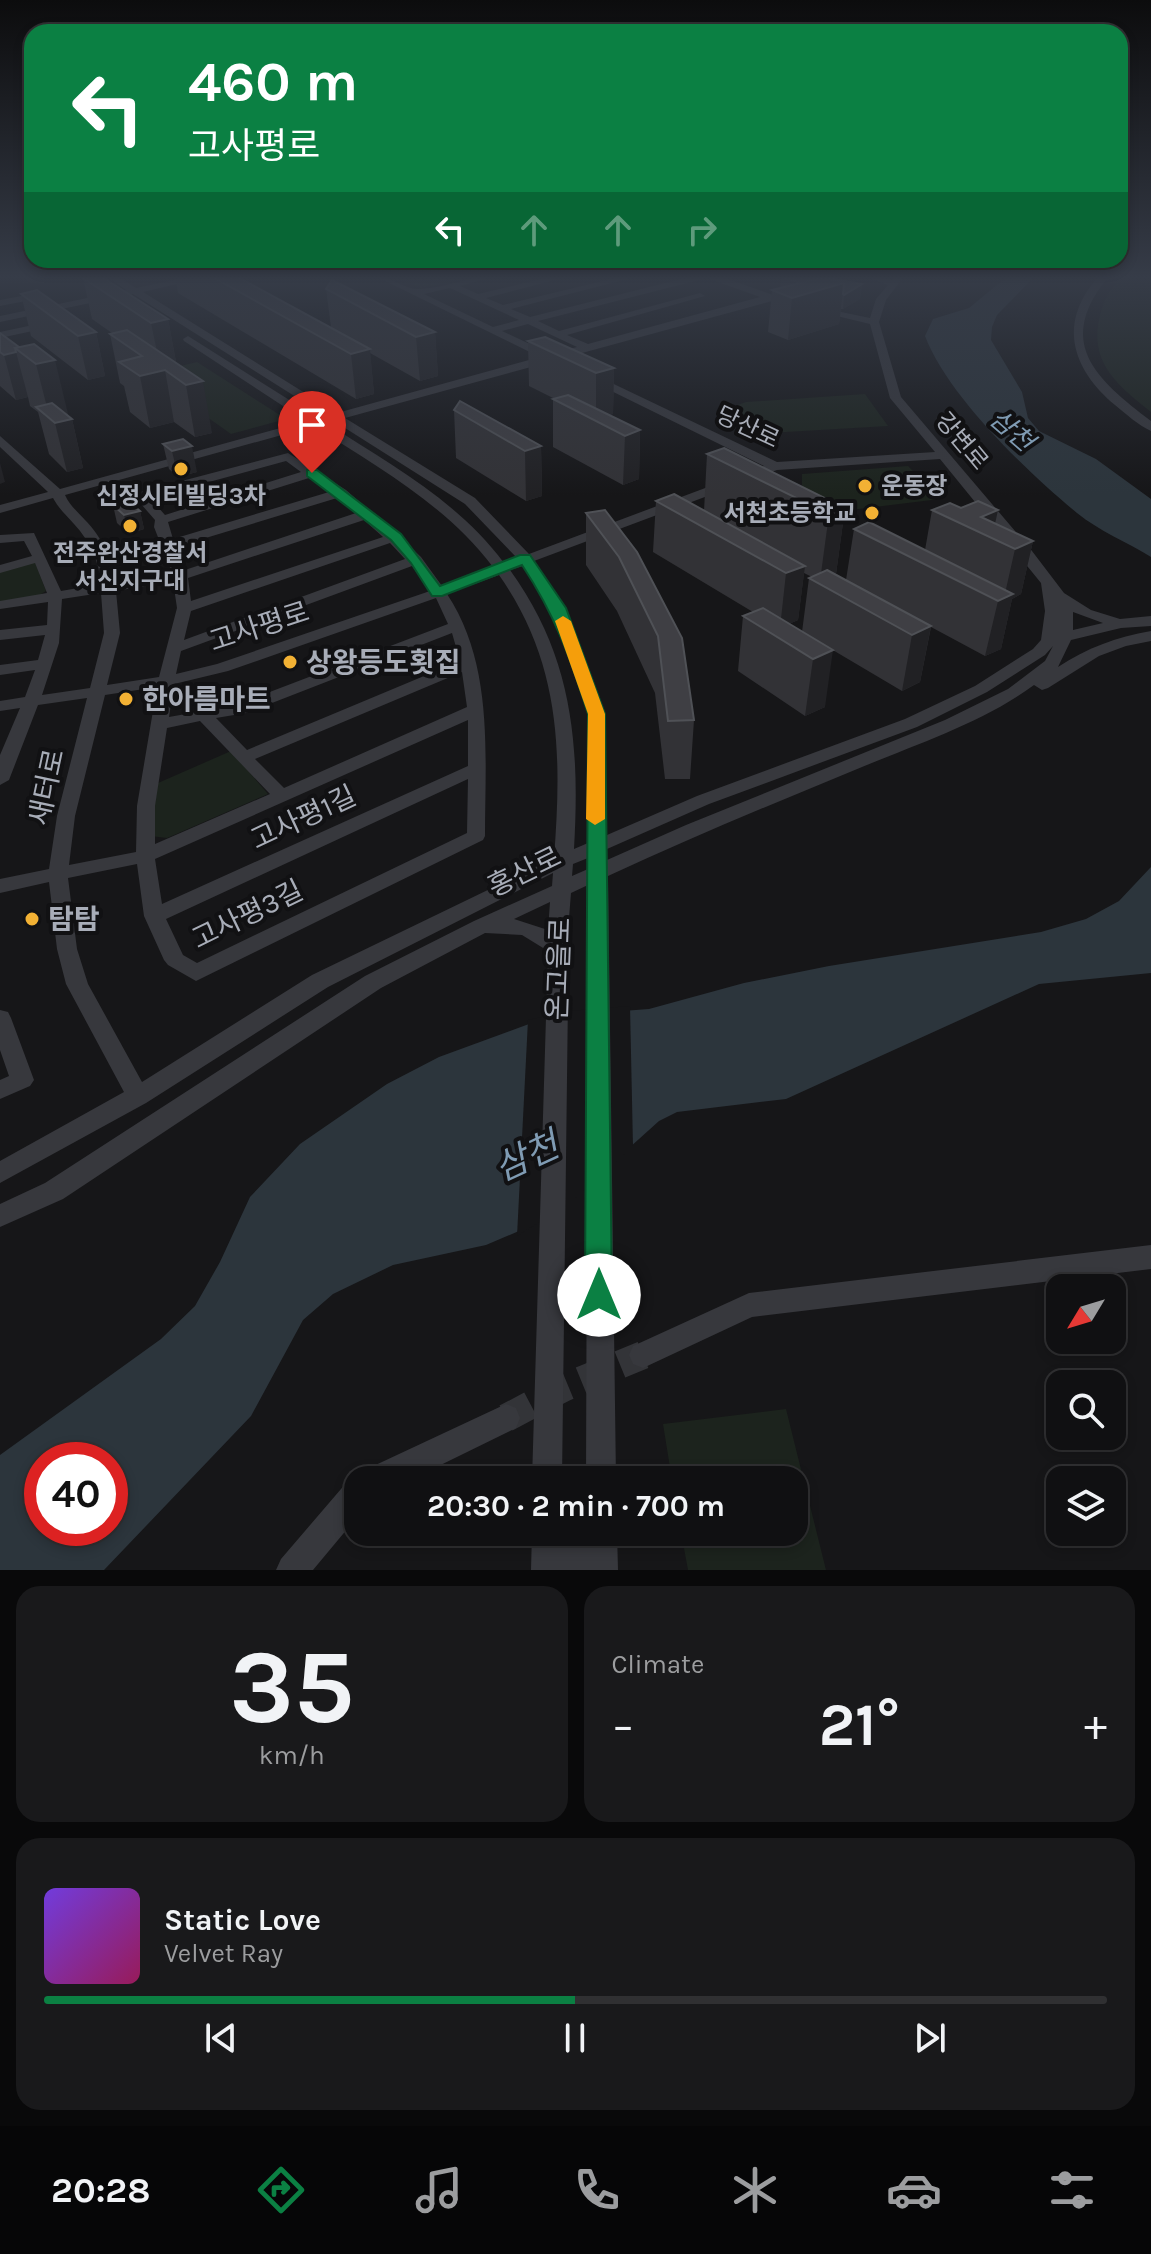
<!DOCTYPE html>
<meta charset="utf-8">
<style>
:root{--surface:#101012;--page:#19191b;--text:#f1f3f6;--muted:#9c9d9f;--line:#303032;--accent:#0b8043}
body{margin:0;font-family:Karla,"Noto Sans KR",sans-serif;background:var(--page);color:var(--text);height:100vh;display:flex;flex-direction:column;font-size:30px;white-space:nowrap}
*{box-sizing:border-box;margin:0}
p{font-size:26px;color:var(--muted)}
.icon{flex:none;width:44px;height:44px;fill:none;stroke:currentColor;stroke-width:2;stroke-linecap:round;stroke-linejoin:round}
.map{position:relative;height:1570px;overflow:hidden}
.side{display:flex;flex-direction:column;gap:16px;padding:16px;background:#09090a;flex:1}
.side>*{flex:none}
.guide{position:absolute;left:24px;top:24px;width:1104px;height:244px;border-radius:24px;box-shadow:0 4px 12px #0003,0 0 0 2px var(--line);background:#0b8043;color:#fff;overflow:hidden}
.needle{width:52px;rotate:232deg}
.fabs{position:absolute;left:1046px;top:1274px;display:grid;gap:16px}
.fabs a{display:grid;place-items:center;width:80px;height:80px;border-radius:16px;background:var(--surface);box-shadow:0 4px 12px #0003,0 0 0 2px var(--line);font-size:40px}
.speed{position:absolute;left:24px;top:1442px;display:flex;gap:16px;font-size:40px;font-weight:700;text-align:center}
.speed>*{display:grid;place-content:center;width:104px;height:104px;border-radius:50%;background:var(--surface);box-shadow:0 4px 12px #0003,0 0 0 2px var(--line);line-height:1}
.speed .limit{border:12px solid #d22;background:#fff;color:#111}
.pin{position:absolute;display:grid;place-items:center;width:68px;height:68px;color:#fff;margin:-82px -34px;border-radius:50% 50% 50% 0;rotate:-45deg;box-shadow:0 0 8px #0007}
.pin .icon{rotate:45deg}
.me{position:absolute;width:88px;margin:-44px;rotate:0deg;stroke-linejoin:round;filter:drop-shadow(0 0 6px #0008)}
.turn{display:flex;align-items:center;gap:28px;height:168px;padding:0 32px;font-size:36px}
.turn .icon{width:104px;height:104px;stroke-width:2.5}
.turn b{display:block;font-size:56px;line-height:68px}
.lanes{display:flex;align-items:center;height:76px;padding:0 32px;background:#0003;justify-content:center;gap:40px;direction:ltr}
.lanes .off{opacity:.35}
.big{font-size:60px;font-weight:700;line-height:1.1}
.side .widget{flex:1;display:flex;flex-direction:column;justify-content:center;gap:12px;min-width:0;padding:0 28px;border-radius:24px;background:var(--page)}
.side .dial{align-items:center;gap:0}
.dial b{font-size:104px;line-height:1}
.song{display:flex;align-items:center;gap:24px}
.cover{width:96px;height:96px;border-radius:12px;background:linear-gradient(135deg,hsl(260 70% 55%),hsl(330 70% 35%))}
.played{height:8px;border-radius:4px;background:linear-gradient(90deg,var(--accent) 50%,var(--line) 50%)}
.keys{display:flex;justify-content:space-around;direction:ltr}
.heat{display:flex;justify-content:space-between;align-items:center;font-size:44px;direction:ltr}
.side .tiles{flex:1;display:grid;gap:16px;grid-template-columns:1fr 1fr}
.widget:last-child{grid-column:span 2}
.trip{position:absolute;left:344px;top:1466px;width:464px;height:80px;border-radius:24px;background:var(--surface);box-shadow:0 4px 12px #0003,0 0 0 2px var(--line);font-weight:700;line-height:80px;text-align:center}
.dock{display:flex;height:128px;justify-content:space-around;align-items:center;background:#060607;color:var(--muted)}
.dock .icon{width:56px;height:56px}
.dock .selected{color:var(--accent)}
.dock b{font-size:36px;color:var(--text)}
.map>svg:first-child{display:block}
.green{fill:#1c231d}
.water{fill:#2c353c;fill-rule:evenodd}
.pier{fill:#161618}
.lines{fill:none;stroke-linecap:round;stroke-linejoin:round}
.minor-tunnel{stroke:#333438;stroke-width:28;stroke-dasharray:28 14;stroke-linecap:butt}
.minor{fill:#37383d;fill-rule:evenodd}
.wall{fill:#323236;fill-rule:evenodd}
.shaded-wall{fill:#212124}
.building{fill:#3f3f44;stroke:#4f5156;stroke-width:2}
.route{fill:#0b8043;stroke:#07532c;stroke-width:2}
.slow{fill:#f59e0b}
.poi-dot{fill:#f2b134;stroke:#111113;stroke-width:3}
.labels{text-anchor:middle;stroke-width:8;stroke-linejoin:round;paint-order:stroke}
.far-street-label{font-size:24px;fill:#a8adb8;stroke:#111113}
.far-poi-label{font-size:24px;font-weight:bold;fill:#a8adb8;stroke:#111113}
.far-water-label{font-size:26px;font-style:italic;fill:#7f9bb3;stroke:#111113}
.street-label{font-size:28px;fill:#a8adb8;stroke:#111113}
.poi-label{font-size:28px;font-weight:bold;fill:#a8adb8;stroke:#111113;text-anchor:start}
.near-water-label{font-size:36px;font-style:italic;fill:#7f9bb3;stroke:#111113}
</style>
<div class="map">
<svg width="1151" height="1570" viewBox="0 0 1151 1570">
<rect width="100%" height="100%" fill="#161618"/>
<g class="green">
<polygon points="390,275 487,275 420,288"/>
<path d="M1127 275H1151V412C1117 385 1088 362 1100 315 1105 297 1111 285 1127 275Z"/>
<polygon points="197,362 280,415 279,421 231,434 146,374"/>
<polygon points="865,394 888,426 769,433 720,411 746,402"/>
<polygon points="908,466 940,499 834,512 802,498 802,474"/>
<polygon points="35,562 46,591 33,599 0,603 0,570"/>
<polygon points="231,751 268,794 167,838 150,836 158,783"/>
<polygon points="786,1409 826,1570 688,1570 681,1532 794,1532 794,1480 672,1480 663,1424"/>
</g>
<g class="water">
<path d="M1009 275H1036L997 315 992 327 991 340 1022 392 1028 418 1039 431 1096 459 1151 499V557C1127 542 1099 531 1077 513 1027 472 948 396 925 336L933 319 969 308Z"/>
<path d="M1151 867V973L1039 984 786 1099 677 1112 659 1121 609 1166 519 1231 486 1245 393 1265 333 1294 303 1320 251 1416 104 1570H0V1455L161 1339 195 1306 220 1262 250 1197 300 1144 387 1084 439 1057 529 1024 569 1015 649 1009 744 983 829 966 1041 932 1086 919 1119 901ZM42 1460H110V1528H42Z"/>
</g>
<polygon class="pier" points="630,1006 633,1147 567,1205 517,1236 528,1020 569,1011"/>
<g class="lines">
<polyline class="minor-tunnel" points="506,1418 563,1388 643,1355"/>
<g class="minor">
<path d="M105 275H115L136 288 199 275H215L143 292 337 413 540 357 373 275C389 275 404 290 419 289 447 288 472 275 499 275L460 286 478 294 558 275H574L486 298 503 305 628 275H643L511 309 530 317 697 275H716L776 296V300L345 418 475 498 529 554 764 466 589 380V376H597L777 462 935 452 890 398 870 324 812 310 817 307 870 318 876 299 888 285 862 275H875L892 280 896 275H905L886 300 879 322 901 397 1032 551 1064 593 1091 610 1120 619 1151 616V626L1121 628 1071 640 1058 667C1087 648 1116 637 1151 631V641L1126 646 1099 656 1048 688 1042 690 1034 685C984 722 920 743 862 767 777 802 692 837 608 876L616 1480H586L588 885 571 893 569 918 562 1480H532L548 951 522 935 485 933 381 988 63 1199 0 1227V1204L45 1183 365 976 474 921 552 886 553 873 328 987 146 1103 0 1183V1161L124 1092 66 984 57 949 49 882 0 893V879L49 869 57 816 87 698 38 705 9 780 0 785V755L20 708 0 711V701L25 697 35 670 0 675V665L38 660 45 635 0 640V630L47 625 48 602 0 609V601L47 593 35 563 0 573V565L32 556 24 541 0 543V535L34 533 61 591 101 584C99 562 90 541 74 524 66 515 59 509 53 498L0 513V505L48 492 0 447V436L60 489 306 421 184 341 183 339 188 336 318 418 326 416 133 294 0 322V316L126 290ZM707 278 760 297 588 344 567 335 705 296 700 293 559 331 538 321ZM450 288 519 320 493 327 424 294ZM528 324 577 347 551 354 502 331ZM334 421 465 504 517 558 504 563C458 501 390 464 326 423ZM314 426C379 468 446 505 493 567L442 586 421 557 402 539 401 534 395 533 346 490 288 453 136 493 134 496 155 520 154 527 172 573 115 582C113 560 101 536 85 520 77 511 70 506 65 495ZM940 459 1041 583 1045 611 1041 640 1033 649 975 686 905 719 697 796 607 835 605 714 565 608 534 561 777 470ZM286 461 301 472 165 515 150 498ZM309 478 329 492 173 539 168 522ZM337 498 356 513 185 570 176 547ZM364 520 383 537 191 601 188 578ZM390 543 405 559 184 640 191 611ZM412 566 430 591 217 664 176 674 181 651ZM523 566 551 608 589 714 588 843 574 849C580 745 573 657 510 570ZM499 575C561 663 562 754 554 858L312 975 142 1082 88 984 77 949 68 878 137 864 144 916 164 960 168 965 196 981 483 840 485 836C485 755 494 665 447 594ZM173 581 177 608 159 677 107 685 120 633 116 591ZM101 593 104 633 90 688 42 695 59 643 62 599ZM436 598 448 624 236 705 169 717 174 684 228 671ZM1073 612 1103 623 1073 630ZM452 633 460 661 247 750 216 718 246 713ZM1053 646 1045 661 1008 689 945 720 686 825 607 860V849L709 804 917 727 987 692 1045 655ZM462 672 467 707 284 788 255 759ZM157 687 137 806 136 852 69 865 75 816 105 695ZM468 720V766L162 904 155 859ZM200 721 270 794 155 844V806L167 728ZM468 779 467 833 197 963 183 955 166 919ZM588 858V869L572 876 573 864ZM550 902 548 930 514 919Z"/>
<path d="M1100 275H1110C1053 342 1096 379 1151 421V431C1138 425 1126 414 1115 405 1071 368 1057 321 1100 275Z"/>
<polygon points="38,293 46,298 46,302 36,299 0,306 0,300"/>
<polygon points="52,321 56,322 56,326 0,338 0,332"/>
<polygon points="0,1010 8,1012 11,1018 34,1080 30,1086 0,1099 0,1080 9,1076 0,1050"/>
<polygon points="1151,1245 1151,1269 752,1317 643,1368 633,1364 629,1355 633,1346 749,1293"/>
<polygon points="506,1404 516,1408 520,1418 516,1428 410,1480 358,1480 358,1516 313,1570 276,1570 281,1559 347,1482 358,1478 363,1480 367,1469"/>
<polygon points="532,1532 562,1532 563,1540 587,1539 587,1532 617,1532 618,1570 531,1570"/>
</g>
</g>
<g class="wall">
<polygon points="20,275 47,275 47,278 30,282"/>
<polygon points="175,275 234,275 331,327 326,289 435,332 438,376 420,381 370,353 374,394 356,399 178,293"/>
<polygon points="781,277 833,279 862,284 860,299 843,309 841,309 839,324 788,340 768,332 772,290 780,288"/>
<polygon points="83,278 168,319 176,362 212,433 195,437 174,422 150,428 130,412 124,386 120,383 110,334 112,333 92,319"/>
<polygon points="21,294 96,332 105,376 88,380 31,336"/>
<polygon points="0,333 19,347 34,344 68,417 72,419 83,468 67,472 49,454 38,412 30,406 28,397 16,400 0,386"/>
<polygon points="528,341 614,368 613,414 609,415 640,430 639,479 623,485 553,447 553,399 555,399 529,386"/>
<polygon points="454,410 541,446 542,496 526,501 456,458"/>
<polygon points="163,444 197,472 178,477 169,469"/>
<path d="M707 454 845 508 836 574 846 580 854 529 925 550 932 510 995 524 1033 541 1021 594 1012 599 1001 649 985 656 931 627 920 682 902 691 826 646 825 707 805 716 738 671 743 616 753 612 653 552 656 501 704 511ZM804 573 812 577 809 578 802 632 789 624 798 620Z"/>
<polygon points="113,505 140,511 144,529 129,534 117,523"/>
<polygon points="586,513 637,552 694,720 690,779 665,779 655,693 617,611 586,565"/>
</g>
<g class="shaded-wall">
<polygon points="28,275 47,275 47,278 30,282"/>
<polygon points="844,283 839,324 788,340 792,298"/>
<polygon points="862,284 860,299 843,309 844,295"/>
<polygon points="168,319 176,362 160,366 151,323"/>
<polygon points="96,332 105,376 88,380 78,336"/>
<polygon points="435,332 438,376 420,381 416,337"/>
<polygon points="370,349 374,394 356,399 351,354"/>
<polygon points="16,352 28,397 16,400 4,355"/>
<polygon points="55,360 69,418 50,419 36,364"/>
<polygon points="614,368 613,414 596,419 596,373"/>
<polygon points="165,370 174,422 150,428 140,376"/>
<polygon points="203,381 212,433 195,437 186,385"/>
<polygon points="72,419 83,468 67,472 55,423"/>
<polygon points="640,430 639,479 623,485 625,436"/>
<polygon points="192,446 197,472 178,477 172,451"/>
<polygon points="541,446 542,496 526,501 525,451"/>
<polygon points="0,463 5,482 0,484"/>
<polygon points="845,508 836,574 820,581 829,514"/>
<polygon points="998,510 992,538 981,517"/>
<polygon points="140,511 144,529 129,534 124,515"/>
<polygon points="1033,541 1021,594 1012,599 1001,649 985,656 998,601 1004,598 1015,549"/>
<polygon points="805,566 798,620 780,628 786,573"/>
<polygon points="931,626 920,682 902,691 912,635"/>
<polygon points="833,650 825,707 805,716 813,659"/>
</g>
<g class="building">
<polygon points="99,275 168,319 151,323 83,278"/>
<polygon points="209,275 234,275 370,349 351,354"/>
<polygon points="782,275 807,275 822,277 801,283 781,277"/>
<polygon points="825,277 844,283 792,298 772,290"/>
<polygon points="833,279 862,284 844,295 843,294 844,283"/>
<polygon points="332,280 435,332 416,337 326,289"/>
<polygon points="37,290 96,332 78,336 21,294"/>
<polygon points="127,330 203,381 186,385 165,370 140,376 119,362 142,356 110,334"/>
<polygon points="0,333 19,347 15,348 16,352 4,355 0,352"/>
<polygon points="545,337 614,368 596,373 528,341"/>
<polygon points="34,344 55,360 36,364 15,348"/>
<polygon points="568,395 640,430 625,436 553,399"/>
<polygon points="460,401 541,446 525,451 454,410"/>
<polygon points="52,403 72,419 55,423 36,407"/>
<polygon points="183,439 192,446 172,451 163,444"/>
<polygon points="724,448 845,508 829,514 707,454"/>
<polygon points="674,494 805,566 786,573 656,501"/>
<polygon points="128,501 140,511 124,515 113,505"/>
<polygon points="978,501 998,510 981,517 1033,541 1015,549 932,510 950,503 961,508"/>
<polygon points="605,510 637,552 682,638 694,720 668,721 658,636 619,557 586,513"/>
<polygon points="869,522 1013,594 998,601 854,529"/>
<polygon points="827,570 931,626 912,635 809,578"/>
<polygon points="763,608 833,650 813,659 743,616"/>
</g>
<linearGradient id="sky" x2="0" y2="1"><stop stop-color="#0c0c0d"/><stop offset="0.56" stop-color="#363c48"/><stop offset="1" stop-color="#363c48" stop-opacity="0"/></linearGradient>
<rect width="1151" height="495" fill="url(#sky)"/>
<path class="route" d="M307 470H317L401 534 440 586 520 555H530L566 608 605 714 612 1295 608 1304 599 1308 589 1304 585 1295 588 714C570 657 555 615 522 565L442 596H432L411 563 391 540 307 476Z"/>
<polygon class="slow" points="563,616 571,621 605,714 605,819 595,825 586,819 588,714 555,621"/>
<g class="poi-dot">
<circle cx="181" cy="469" r="8"/>
<circle cx="865" cy="486" r="8"/>
<circle cx="872" cy="513" r="8"/>
<circle cx="130" cy="526" r="8"/>
<circle cx="290" cy="662" r="8"/>
<circle cx="126" cy="699" r="8"/>
<circle cx="32" cy="919" r="8"/>
</g>
<g class="labels">
<g class="far-street-label">
<text transform="translate(748 427) rotate(25)" y="8">당산로</text>
<text transform="translate(962 441) rotate(50)" y="8">강변로</text>
</g>
<g class="far-poi-label">
<text x="881" y="494" text-anchor="start">운동장</text>
<text x="181" y="504">신정시티빌딩3차</text>
<text x="856" y="521" text-anchor="end">서천초등학교</text>
<text x="130" y="561">전주완산경찰서<tspan x="130" dy="28">서신지구대</tspan></text>
</g>
<g class="far-water-label">
<text transform="translate(1012 430) rotate(41)" y="9">삼천</text>
</g>
<g class="street-label">
<text transform="translate(259 626) rotate(-18)" y="10">고사평로</text>
<text transform="translate(46 787) rotate(-78)" y="10">새터로</text>
<text transform="translate(303 817) rotate(-25)" y="10">고사평1길</text>
<text transform="translate(524 871) rotate(-26)" y="10">홍산로</text>
<text transform="translate(247 914) rotate(-26)" y="10">고사평3길</text>
<text transform="translate(558 969) rotate(-88)" y="10">온고을로</text>
</g>
<g class="poi-label">
<text x="306" y="672">상왕등도횟집</text>
<text x="142" y="709">한아름마트</text>
<text x="48" y="929">탐탐</text>
</g>
<g class="near-water-label">
<text transform="translate(526 1156) rotate(-25)" y="13">삼천</text>
</g>
</g>
</svg>
<div class="fabs">
<a><svg class="needle" viewBox="-14 -14 28 28"><path d="M0-13l5 13h-10z" fill="#e53935"/><path d="M0 13l5-13h-10z" fill="#9c9d9f"/></svg></a>
<a><svg class="icon" aria-label="search" viewBox="0 0 24 24"><circle cx="10" cy="10" r="6"/><path d="M15 15l6 6"/></svg></a>
<a><svg class="icon" aria-label="layers" viewBox="0 0 24 24"><path d="M12 4l9 5-9 5-9-5zM3 14l9 5 9-5"/></svg></a>
</div>
<div class="speed"><div class="limit">40</div></div>
<div class="pin" style="left:312px;top:473px;background:#d93025"><svg class="icon" aria-label="arrive" viewBox="0 0 24 24"><path d="M6 21V4h12l-3 4 3 4H6"/></svg></div>
<svg class="me" style="left:599px;top:1295px" viewBox="-20 -20 40 40"><circle r="19" fill="#fff"/><path d="M0-13L10 11 0 6-10 11z" fill="#0b8043"/></svg>
<div class="trip">20:30 · 2 min · 700 m</div>
<div class="guide">
<div class="turn"><svg class="icon" aria-label="left" viewBox="0 0 24 24"><path d="M17 20v-9H6M10 6l-5 5 5 5"/></svg><div><b>460 m</b>고사평로</div></div>
<div class="lanes"><svg class="icon" aria-label="left" viewBox="0 0 24 24"><path d="M17 20v-9H6M10 6l-5 5 5 5"/></svg><svg class="icon off" aria-label="ahead" viewBox="0 0 24 24"><path d="M12 20V5M6 11l6-6 6 6"/></svg><svg class="icon off" aria-label="ahead" viewBox="0 0 24 24"><path d="M12 20V5M6 11l6-6 6 6"/></svg><svg class="icon off" aria-label="right" viewBox="0 0 24 24"><path d="M7 20v-9h11M14 6l5 5-5 5"/></svg></div>
</div>
</div>
<section class="side">
<div class="tiles">
<div class="widget dial"><b>35</b><p>km/h</p></div>
<div class="widget"><p>Climate</p>
<div class="heat"><a>−</a><b class="big">21°</b><a>+</a></div>
</div>
<div class="widget">
<div class="song"><i class="cover"></i><div><b>Static Love</b><p>Velvet Ray</p></div></div>
<div class="played"></div>
<div class="keys"><svg class="icon" aria-label="previous" viewBox="0 0 24 24"><path d="M18 5L8 12l10 7zM5 5v14"/></svg><svg class="icon" aria-label="pause" viewBox="0 0 24 24"><path d="M8 5v14M16 5v14"/></svg><svg class="icon" aria-label="next" viewBox="0 0 24 24"><path d="M6 5l10 7-10 7zM19 5v14"/></svg></div>
</div>
</div>
</section>
<nav class="dock">
<b>20:28</b>
<svg class="icon selected" aria-label="directions" viewBox="0 0 24 24"><path d="M12 3l9 9-9 9-9-9zM9 14v-3h6M13 9l2 2-2 2"/></svg>
<svg class="icon" aria-label="music" viewBox="0 0 24 24"><path d="M9 18V5l10-2v13"/><circle cx="6" cy="18" r="3"/><circle cx="16" cy="16" r="3"/></svg>
<svg class="icon" aria-label="phone" viewBox="0 0 24 24"><path d="M5 4h4l2 5-3 2q2 4 5 5l2-3 5 2v4C11 20 4 13 5 4z"/></svg>
<svg class="icon" aria-label="climate" viewBox="0 0 24 24"><path d="M12 3v18M4 7l16 10M4 17L20 7"/></svg>
<svg class="icon" aria-label="car" viewBox="0 0 24 24"><path d="M5 17H2v-5l4-1 3-4h7l3 4 3 1v5h-3M9 17h6M6 11h13"/><circle cx="7" cy="17" r="2"/><circle cx="17" cy="17" r="2"/></svg>
<svg class="icon" aria-label="filters" viewBox="0 0 24 24"><path d="M4 7h16M4 17h16"/><circle cx="9" cy="7" r="2"/><circle cx="15" cy="17" r="2"/></svg>
</nav>
